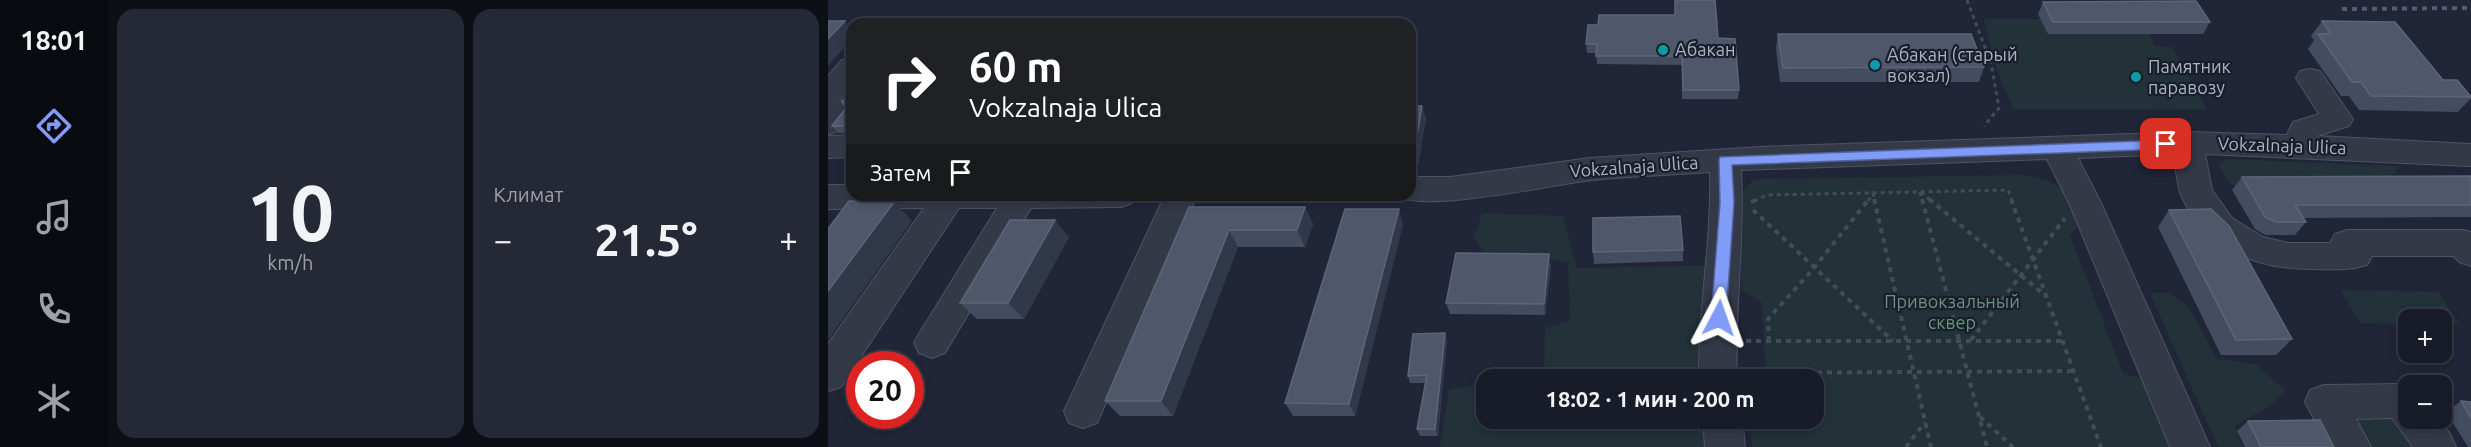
<!DOCTYPE html>
<html lang="ru">
<meta charset="utf-8">
<style>
:root{--surface:#181c29;--page:#252935;--text:#f1f3f6;--muted:#9fa1a8;--line:#363a46;--accent:#809cf7}
body{margin:0;font-family:Ubuntu,sans-serif;background:var(--page);color:var(--text);height:100vh;display:flex;flex-direction:column;font-size:22px;white-space:nowrap}
*{box-sizing:border-box;margin:0}
p{font-size:20px;color:var(--muted)}
.icon{flex:none;width:33px;height:33px;fill:none;stroke:currentColor;stroke-width:2;stroke-linecap:round;stroke-linejoin:round}
.map{position:relative;flex:1;overflow:hidden}
.sheet{display:flex;flex-direction:column;gap:9px;padding:9px;background:#0d0f17;width:720px}
.sheet>*{flex:none}
.hud{position:absolute;left:18px;top:18px;width:570px;height:183px;border-radius:18px;box-shadow:0 3px 9px #0003,0 0 0 2px var(--line);background:#202124;color:#fff;overflow:hidden}
.fabs{position:absolute;left:1570px;top:309px;display:grid;gap:12px}
.fabs a{display:grid;place-items:center;width:54px;height:54px;border-radius:12px;background:var(--surface);box-shadow:0 3px 9px #0003,0 0 0 2px var(--line);font-size:30px}
.speed{position:absolute;left:18px;top:351px;display:flex;gap:12px;font-size:30px;font-weight:700;text-align:center}
.speed>*{display:grid;place-content:center;width:78px;height:78px;border-radius:50%;background:var(--surface);box-shadow:0 3px 9px #0003,0 0 0 2px var(--line);line-height:1}
.speed .limit{border:9px solid #d22;background:#fff;color:#111}
.pin{position:absolute;display:grid;place-items:center;width:51px;height:51px;color:#fff;margin:-26px;border-radius:12px;box-shadow:0 3px 9px #0006}
.me{position:absolute;width:66px;margin:-33px;rotate:4deg;stroke-linejoin:round;filter:drop-shadow(0 0 4px #0008)}
.turn{display:flex;align-items:center;gap:21px;height:126px;padding:0 24px;font-size:27px}
.turn .icon{width:78px;height:78px;stroke-width:2.5}
.turn b{display:block;font-size:42px;line-height:51px}
.then{display:flex;align-items:center;height:57px;padding:0 24px;background:#0003;gap:12px;font-size:22px}
.big{font-size:45px;font-weight:700;line-height:1.1}
.sheet .card{flex:1;display:flex;flex-direction:column;justify-content:center;gap:9px;min-width:0;padding:0 21px;border-radius:18px;background:var(--page)}
.sheet .dial{align-items:center;gap:0}
.dial b{font-size:78px;line-height:1}
.heat{display:flex;justify-content:space-between;align-items:center;font-size:33px;direction:ltr}
.sheet .tiles{flex:1;display:grid;gap:9px;grid-template-columns:repeat(2,1fr)}
.trip{position:absolute;left:648px;top:369px;width:348px;height:60px;border-radius:18px;background:var(--surface);box-shadow:0 3px 9px #0003,0 0 0 2px var(--line);font-weight:700;line-height:60px;text-align:center}
main{display:flex;flex:1;min-height:0}
.dock{display:flex;flex-direction:column;width:108px;justify-content:space-around;align-items:center;background:#0a0b10;color:var(--muted)}
.dock .icon{width:42px;height:42px}
.dock .selected{color:var(--accent)}
.dock b{font-size:27px;color:var(--text)}
.map>svg:first-child{display:block}
.green{fill:#223238}
.lines{fill:none;stroke-linecap:round;stroke-linejoin:round}
.minor-casing{stroke:#4e5362;stroke-width:2}
.path-far1{stroke:#404f56;stroke-width:3;stroke-dasharray:4 4;stroke-linecap:butt}
.path{stroke:#404f56;stroke-width:4;stroke-dasharray:5 5;stroke-linecap:butt}
.minor{fill:#343948;fill-rule:evenodd}
.rail{stroke:#555c6f;stroke-width:4;stroke-dasharray:5 5;stroke-linecap:butt}
.wall{fill:#444c5f}
.shaded-wall{fill:#31384a}
.building{fill:#4f576a;stroke:#5e6578;stroke-width:1.5}
.route{fill:#809cf7;stroke:#5365a1;stroke-width:1.5}
.culture-dot{fill:#0f9aa8;stroke:#191e2c;stroke-width:2}
.labels{text-anchor:middle;stroke-width:4.5;stroke-linejoin:round;paint-order:stroke}
.poi-label{font-size:18px;fill:#aeb3c4;stroke:#191e2c;text-anchor:start}
.street-label{font-size:18px;fill:#aeb3c4;stroke:#191e2c}
.park-label{font-size:18px;fill:#669578;stroke:#191e2c}
</style>
<main>
<nav class="dock">
<b>18:01</b>
<svg class="icon selected" aria-label="directions" viewBox="0 0 24 24"><path d="M12 3l9 9-9 9-9-9zM9 14v-3h6M13 9l2 2-2 2"/></svg>
<svg class="icon" aria-label="music" viewBox="0 0 24 24"><path d="M9 18V5l10-2v13"/><circle cx="6" cy="18" r="3"/><circle cx="16" cy="16" r="3"/></svg>
<svg class="icon" aria-label="phone" viewBox="0 0 24 24"><path d="M5 4h4l2 5-3 2q2 4 5 5l2-3 5 2v4C11 20 4 13 5 4z"/></svg>
<svg class="icon" aria-label="climate" viewBox="0 0 24 24"><path d="M12 3v18M4 7l16 10M4 17L20 7"/></svg>
</nav>
<section class="sheet">
<div class="tiles">
<div class="card dial"><b>10</b><p>km/h</p></div>
<div class="card"><p>Климат</p>
<div class="heat"><a>−</a><b class="big">21.5°</b><a>+</a></div>
</div>
</div>
</section>
<div class="map">
<svg width="1643" height="447" viewBox="0 0 1643 447">
<rect width="100%" height="100%" fill="#202637"/>
<g class="green">
<polygon points="1156,19 1212,19 1321,34 1327,46 1344,47 1379,109 1185,109 1167,65"/>
<polygon points="1398,159 1571,166 1559,184 1445,187 1403,185 1390,165"/>
<path d="M1197 175C1237 183 1236 189 1252 224L1242 235 1295 373 1315 379 1343 447H924L922 419 986 418V380L938 379 934 303 914 290 910 215 914 191 927 179Z"/>
<polygon points="654,213 735,216 749,268 889,265 894,379 670,379 716,369 717,328 742,321 740,263 701,253 681,261 660,259 646,237"/>
<polygon points="1513,290 1610,292 1632,325 1614,324 1614,320 1581,320 1581,324 1532,323"/>
<polygon points="1322,293 1341,293 1361,307 1389,359 1428,364 1457,391 1442,406 1406,426 1415,447 1390,447"/>
<polygon points="658,382 658,418 895,419 897,447 612,447 621,390"/>
<polygon points="1503,410 1559,410 1596,447 1526,447"/>
</g>
<g class="lines">
<g class="minor-casing">
<g id="minor">
<polygon points="24,58 24,85 11,100 23,114 11,131 0,134 0,76 14,60"/>
<path d="M1482 69 1492 71 1525 119 1521 126 1489 136 1643 144V166L1377 154 1384 190 1404 218 1435 237 1460 243H1502L1507 234 1519 230H1635L1643 232V266L1631 262 1626 256H1544L1539 265C1521 271 1503 269 1484 269 1427 269 1378 250 1353 195 1348 183 1348 167 1346 154L1250 158 1274 205 1382 447H1342L1242 205 1219 159 913 170C917 240 906 310 909 380H871C870 310 884 242 882 172 842 175 802 176 763 180 730 184 590 214 569 195H582V177H622L762 158 932 147 1360 132 1459 135 1465 122 1491 114 1468 78 1472 71Z"/>
<polygon points="24,135 24,157 0,158 0,136"/>
<polygon points="0,185 24,185 24,195 309,195 304,203 293,207 203,208 117,353 104,358 91,353 86,342 169,208 131,208 13,387 0,391 0,344 96,208 0,209"/>
<polygon points="337,195 369,195 269,423 255,428 241,423 236,411"/>
<polygon points="1574,384 1581,386 1581,418 1611,418 1622,434 1628,447 1585,447 1564,418 1528,419 1543,447 1501,447 1477,402 1482,390 1496,385"/>
<polygon points="875,418 914,418 917,447 877,447"/>
</g>
</g>
<g class="path-far1">
<polyline points="1139,0 1163,63 1171,108 1156,126"/>
<polyline points="1092,192 1094,201"/>
<polyline points="1093,192 1103,201"/>
<polyline points="1045,193 1047,201"/>
<polyline points="926,201 939,195 1180,190 1184,201"/>
<polyline points="1040,201 1045,194"/>
</g>
<g class="path">
<polyline points="1046,199 1103,447"/>
<polyline points="1094,199 1159,447"/>
<polyline points="1101,199 1219,297"/>
<polyline points="1183,199 1273,447"/>
<polyline points="923,202 930,199"/>
<polyline points="925,210 1065,341"/>
<polyline points="1143,340 1237,218"/>
<polyline points="918,341 1235,341"/>
<polyline points="941,341 940,319 986,268 1041,199"/>
<polyline points="919,373 1246,371"/>
<polyline points="1152,417 1185,447"/>
<polyline points="1078,447 1097,422"/>
</g>
<use href="#minor" class="minor"/>
<polyline class="rail" points="1514,9 1643,8"/>
</g>
<g class="wall">
<polygon points="1215,2 1382,22 1375,34 1220,34 1210,14"/>
<polygon points="1494,21 1615,80 1643,97 1643,98 1630,112 1531,110 1521,96 1513,96 1480,49 1486,40 1483,36"/>
<polygon points="950,34 1156,67 1151,82 952,82 948,49"/>
<polygon points="890,38 911,90 910,99 854,99 854,65 769,64 768,53 759,53 758,44"/>
<polygon points="24,89 24,133 11,133 4,126 18,108"/>
<polygon points="582,106 598,118 590,165 582,165"/>
<polygon points="1643,176 1643,217 1475,218 1478,222 1467,235 1437,235 1427,229 1404,190 1414,177"/>
<polygon points="361,207 477,207 485,224 477,247 410,247 345,416 292,416 277,401"/>
<polygon points="1341,210 1464,339 1448,355 1393,355 1330,227"/>
<polygon points="575,224 527,416 465,416 457,403"/>
<polygon points="241,237 196,319 149,319 132,303"/>
<polygon points="855,250 855,261 766,264 765,252"/>
<polygon points="721,254 723,266 717,315 622,314 618,303"/>
<polygon points="617,333 619,340 610,436 592,436 589,429 598,383 582,383 580,376"/>
<polygon points="1633,401 1643,402 1643,447 1640,447 1618,412"/>
<polygon points="1420,421 1506,447 1417,447 1409,431"/>
</g>
<g class="shaded-wall">
<polygon points="17,21 24,30 24,39 0,66 0,39"/>
<polygon points="594,106 598,118 590,165 586,153"/>
<polygon points="66,202 84,221 0,340 0,291"/>
<polygon points="477,207 485,224 477,247 469,230"/>
<polygon points="571,209 575,224 527,416 521,404"/>
<polygon points="227,220 241,237 196,319 180,303"/>
<polygon points="401,230 410,247 345,416 333,401"/>
<polygon points="721,254 723,266 717,315 716,304"/>
<polygon points="617,333 619,340 610,436 607,429"/>
</g>
<g class="building">
<polygon points="847,0 887,0 890,38 907,39 911,90 855,90 854,56 768,56 769,44 758,44 760,25 770,25 771,15 847,15"/>
<polygon points="1368,1 1382,22 1225,22 1215,2"/>
<polygon points="0,21 17,21 0,39"/>
<polygon points="1494,21 1567,22 1615,80 1629,80 1643,97 1543,96 1533,82 1524,82 1490,34 1503,34"/>
<polygon points="950,34 1143,34 1156,67 955,68"/>
<polygon points="24,89 24,126 4,126 18,108 14,101"/>
<polygon points="582,106 594,106 586,153 582,153"/>
<polygon points="1643,176 1643,205 1467,205 1478,222 1448,222 1437,217 1414,177"/>
<polygon points="21,201 66,202 0,291 0,229"/>
<polygon points="361,207 477,207 469,230 401,230 333,401 277,401"/>
<polygon points="517,209 571,209 521,404 457,403"/>
<polygon points="1383,209 1401,226 1464,339 1408,340 1341,210"/>
<polygon points="852,216 855,250 765,252 765,218"/>
<polygon points="182,220 227,220 180,303 132,303"/>
<polygon points="628,253 721,254 716,304 618,303"/>
<polygon points="617,333 607,429 589,429 599,375 580,376 585,334"/>
<polygon points="1633,401 1643,402 1643,418"/>
<polygon points="1492,420 1506,447 1433,447 1420,421"/>
</g>
<polygon class="route" points="1338,140 1344,144 1338,149 904,165 906,203 898,318 896,322 891,324 885,322 883,318 892,203 891,160 892,157"/>
<g class="culture-dot">
<circle cx="835" cy="50" r="6"/>
<circle cx="1047" cy="65" r="6"/>
<circle cx="1308" cy="77" r="6"/>
</g>
<g class="labels">
<g class="poi-label">
<text x="847" y="56">Абакан</text>
<text x="1059" y="61">Абакан (старый<tspan x="1059" dy="21">вокзал)</tspan></text>
<text x="1320" y="73">Памятник<tspan x="1320" dy="21">паравозу</tspan></text>
</g>
<g class="street-label">
<text transform="translate(1454 146) rotate(2)" y="6">Vokzalnaja Ulica</text>
<text transform="translate(806 167) rotate(-4)" y="6">Vokzalnaja Ulica</text>
</g>
<g class="park-label">
<text x="1124" y="308">Привокзальный<tspan x="1124" dy="21">сквер</tspan></text>
</g>
</g>
</svg>
<div class="fabs">
<a>+</a>
<a>−</a>
</div>
<div class="speed"><div class="limit">20</div></div>
<div class="pin" style="left:1338px;top:144px;background:#d93025"><svg class="icon" aria-label="arrive" viewBox="0 0 24 24"><path d="M6 21V4h12l-3 4 3 4H6"/></svg></div>
<svg class="me" style="left:891px;top:318px" viewBox="-20 -20 40 40"><path d="M0-17L14 15 0 8-14 15z" fill="#809cf7" stroke="#fff" stroke-width="4"/></svg>
<div class="trip">18:02 · 1 мин · 200 m</div>
<div class="hud">
<div class="turn"><svg class="icon" aria-label="right" viewBox="0 0 24 24"><path d="M7 20v-9h11M14 6l5 5-5 5"/></svg><div><b>60 m</b>Vokzalnaja Ulica</div></div>
<div class="then">Затем<svg class="icon" aria-label="arrive" viewBox="0 0 24 24"><path d="M6 21V4h12l-3 4 3 4H6"/></svg></div>
</div>
</div>
</main>
